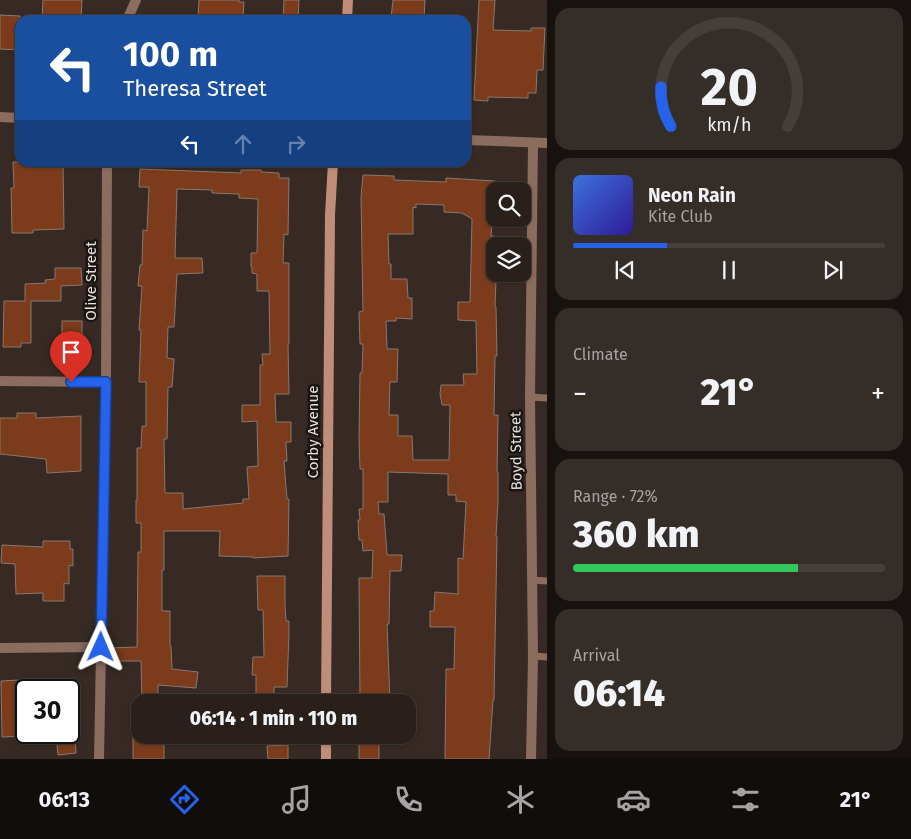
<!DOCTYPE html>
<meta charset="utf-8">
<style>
:root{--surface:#29201b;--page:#352d28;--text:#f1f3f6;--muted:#a5a3a3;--line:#453e3a;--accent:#2563eb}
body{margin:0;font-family:"Fira Sans",sans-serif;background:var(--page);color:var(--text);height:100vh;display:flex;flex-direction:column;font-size:19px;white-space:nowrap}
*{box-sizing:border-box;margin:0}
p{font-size:16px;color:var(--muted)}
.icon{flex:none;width:28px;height:28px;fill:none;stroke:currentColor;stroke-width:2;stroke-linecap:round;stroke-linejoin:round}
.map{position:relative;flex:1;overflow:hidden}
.details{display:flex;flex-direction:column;gap:8px;padding:8px;background:#17120f;width:364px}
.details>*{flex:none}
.banner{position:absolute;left:15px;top:15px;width:456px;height:152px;border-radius:15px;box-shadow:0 1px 4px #0004,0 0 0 1px var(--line);background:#1a4fa0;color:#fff;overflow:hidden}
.buttons{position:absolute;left:486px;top:182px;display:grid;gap:10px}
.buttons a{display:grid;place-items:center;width:45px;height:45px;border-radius:10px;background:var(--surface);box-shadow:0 1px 4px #0004,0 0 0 1px var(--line);font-size:25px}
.speed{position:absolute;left:15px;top:679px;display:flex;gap:10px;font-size:25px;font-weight:700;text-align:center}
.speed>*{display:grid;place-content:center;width:65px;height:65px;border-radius:50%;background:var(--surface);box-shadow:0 1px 4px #0004,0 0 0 1px var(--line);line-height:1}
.speed .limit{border:2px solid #111;border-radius:8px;background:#fff;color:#111}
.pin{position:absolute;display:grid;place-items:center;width:42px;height:42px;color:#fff;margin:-51px -21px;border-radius:50% 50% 50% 0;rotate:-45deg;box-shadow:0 0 5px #0007}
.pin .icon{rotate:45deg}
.me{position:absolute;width:55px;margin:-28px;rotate:1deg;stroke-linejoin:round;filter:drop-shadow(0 0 4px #0008)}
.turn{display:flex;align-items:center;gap:18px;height:105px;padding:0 25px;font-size:22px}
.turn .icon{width:65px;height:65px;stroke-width:2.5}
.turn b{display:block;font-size:35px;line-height:42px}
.lanes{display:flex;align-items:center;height:48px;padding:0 25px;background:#0003;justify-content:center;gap:25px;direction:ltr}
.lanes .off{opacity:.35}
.big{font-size:38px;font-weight:800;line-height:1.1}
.details .tile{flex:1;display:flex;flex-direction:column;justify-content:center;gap:8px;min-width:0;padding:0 18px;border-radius:15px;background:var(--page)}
.details .dial{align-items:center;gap:0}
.dial svg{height:130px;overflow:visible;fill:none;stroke:var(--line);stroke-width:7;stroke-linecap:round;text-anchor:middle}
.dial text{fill:var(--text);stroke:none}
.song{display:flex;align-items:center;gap:15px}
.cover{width:60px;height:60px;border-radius:8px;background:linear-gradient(135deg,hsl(220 70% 55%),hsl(250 70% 35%))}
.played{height:5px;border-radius:2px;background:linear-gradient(90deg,var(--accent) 30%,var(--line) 30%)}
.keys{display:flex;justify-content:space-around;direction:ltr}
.heat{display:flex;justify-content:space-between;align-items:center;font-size:28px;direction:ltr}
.charge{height:8px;border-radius:4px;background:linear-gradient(90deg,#34c759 72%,var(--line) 0)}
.trip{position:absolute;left:131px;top:694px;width:285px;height:50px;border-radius:15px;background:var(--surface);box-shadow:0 1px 4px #0004,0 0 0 1px var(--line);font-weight:800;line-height:50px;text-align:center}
.dock{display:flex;height:80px;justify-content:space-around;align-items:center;background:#100d0b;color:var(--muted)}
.dock .icon{width:35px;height:35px}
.dock .current{color:var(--accent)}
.dock b{font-size:22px;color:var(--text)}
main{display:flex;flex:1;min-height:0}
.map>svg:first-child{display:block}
.building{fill:#7c3b1b;stroke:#887871;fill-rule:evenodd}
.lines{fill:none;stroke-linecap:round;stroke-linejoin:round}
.lane{stroke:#8b6c5e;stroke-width:7}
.street{stroke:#8b6c5e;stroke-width:10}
.secondary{stroke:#c08e78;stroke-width:10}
.route-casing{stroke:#184099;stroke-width:12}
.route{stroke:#2563eb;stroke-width:9}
.labels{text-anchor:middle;stroke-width:5;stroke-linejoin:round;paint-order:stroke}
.street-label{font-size:15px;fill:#e9e0dc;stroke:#1a1412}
</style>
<main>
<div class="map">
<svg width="548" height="759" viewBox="0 0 548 759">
<rect width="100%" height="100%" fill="#372a24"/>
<g class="building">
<polygon points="43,0 82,0 81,20 42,20"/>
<polygon points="199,0 239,0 239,2 244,2 243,17 198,17"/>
<polygon points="284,0 299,0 298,20 283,20"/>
<polygon points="393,0 425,0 424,20 391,18"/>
<polygon points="479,0 495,0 493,30 531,31 531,28 545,28 543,70 537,70 536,93 528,93 528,98 488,97 488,101 474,100"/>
<polygon points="0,15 20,16 20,50 0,49"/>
<polygon points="13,162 63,162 64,229 33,230 33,233 12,233 11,188 14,188"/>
<path d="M140 169 241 173V170H261V172L279 173V178H289L288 235 284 234 283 263H289V344H288L289 394H275L276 422H291V442H286L287 461H284L287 499H289L288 556 253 558V557L219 556 220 531H164V570H162V611H170V646H171L172 669 198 672 196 688 158 685V702H142L141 661H108V648L137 647 138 552H141V523H136V500H137V448H141L142 426H146V382H139L141 330H139L142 286H138L140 265H142L143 230 147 231 149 187H139ZM177 189 212 190V193L239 194V198L258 199 257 253H251V267H252V273L257 274V291H269L270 354H262L263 365H260V405H242V422L257 421 258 466 247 467 249 499H243V503L183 509V493H165L164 439H167L168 387H172L174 361V359L167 358 168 327H174L177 274 203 273 202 258H175Z"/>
<path d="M363 175 394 176V180L446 182V178L495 181 491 236H494L493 279H496L495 307H496L497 356H495L494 415H498L497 472H498V502L496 536H497L494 700H493L489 759H445L446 669H454L455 627H430V611H434L435 592 458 594V558L463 559 466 502 456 501V495H448V474L388 472V502H378L379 514H384L387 555H402L401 571H390L389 624H387L390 702H360L359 578H372L373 550 363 551 362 540H359L358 520H360L359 509H363V469H360L359 439 360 373H362L363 344H360L359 312 363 311 361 197ZM416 204 444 205V212L462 213 472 219 470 302H458V320L476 321 477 374H463L464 385H441L440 394 442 405H450L449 460H413L412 436H398V415H389L390 382H397L398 349H387L386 321H396V318L412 319V298H408L407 279H391V264H389L388 234H413V207L416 208Z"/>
<polygon points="55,268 81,268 82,285 61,286 61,301 31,301 31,343 21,343 21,347 3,347 4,301 25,301 25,284 46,283 45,280 55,279"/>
<rect x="62" y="321" width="20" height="26"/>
<polygon points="17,413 36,413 36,418 81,416 81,471 47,473 46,459 0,454 0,418 17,418"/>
<polygon points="43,541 70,541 70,549 73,549 73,566 69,565 69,584 64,583 64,601 43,601 43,593 16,594 15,564 1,563 2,545 43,547"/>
<polygon points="257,576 285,576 285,605 286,621 289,621 289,633 287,687 274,687 274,702 256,702 256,675 252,675 253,657 264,657 263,610 258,610"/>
<polygon points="19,680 26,681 26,736 2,737 1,681"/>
<polygon points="56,735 75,737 76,753 58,755"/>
<rect x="133" y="735" width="31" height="24"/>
<rect x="359" y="735" width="20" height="24"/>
<polygon points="288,745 288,759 268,759 267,746"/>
</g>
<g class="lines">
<g class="lane">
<polyline points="530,397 548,398"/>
<polyline points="532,580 548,581"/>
<polyline points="533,656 548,657"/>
</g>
<g class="street">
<polyline points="127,20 136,0"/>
<polyline points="0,117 20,118"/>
<polyline points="466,140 548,143"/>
<polyline points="0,381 106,382"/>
<polyline points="0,648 101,647"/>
<polyline points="99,759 106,382 107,162"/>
<polyline points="531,759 533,656 530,397 533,143"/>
</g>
<g class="secondary">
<polyline points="347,20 348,0"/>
<polyline points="326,702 330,215 333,162"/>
<polyline points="326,759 326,735"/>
</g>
</g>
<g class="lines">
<g class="route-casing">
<polyline id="route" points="71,382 106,382 101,647"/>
</g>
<use href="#route" class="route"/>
</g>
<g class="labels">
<g class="street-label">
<text transform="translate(91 281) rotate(-90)" y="5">Olive Street</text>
<text transform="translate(313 432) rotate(-90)" y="5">Corby Avenue</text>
<text transform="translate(516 451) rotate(-91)" y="5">Boyd Street</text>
</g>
</g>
</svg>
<div class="buttons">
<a><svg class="icon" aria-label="search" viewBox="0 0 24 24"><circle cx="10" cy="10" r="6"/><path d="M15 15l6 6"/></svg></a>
<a><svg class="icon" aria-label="layers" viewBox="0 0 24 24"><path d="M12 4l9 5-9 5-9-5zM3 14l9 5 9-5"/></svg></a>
</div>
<div class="speed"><div class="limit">30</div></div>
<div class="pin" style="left:71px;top:382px;background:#d93025"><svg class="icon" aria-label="arrive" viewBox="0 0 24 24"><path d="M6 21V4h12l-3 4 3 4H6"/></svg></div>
<svg class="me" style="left:101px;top:647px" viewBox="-20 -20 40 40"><path d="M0-17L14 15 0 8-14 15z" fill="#2563eb" stroke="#fff" stroke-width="4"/></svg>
<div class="trip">06:14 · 1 min · 110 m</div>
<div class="banner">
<div class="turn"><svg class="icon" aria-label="left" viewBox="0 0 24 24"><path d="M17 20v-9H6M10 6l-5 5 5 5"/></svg><div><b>100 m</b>Theresa Street</div></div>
<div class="lanes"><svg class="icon" aria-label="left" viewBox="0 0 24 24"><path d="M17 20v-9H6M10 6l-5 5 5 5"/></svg><svg class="icon off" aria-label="ahead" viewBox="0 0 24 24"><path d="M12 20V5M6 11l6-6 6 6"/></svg><svg class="icon off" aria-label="right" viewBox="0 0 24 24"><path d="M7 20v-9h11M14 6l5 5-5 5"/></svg></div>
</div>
</div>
<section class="details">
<div class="tile dial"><svg viewBox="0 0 100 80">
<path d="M14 69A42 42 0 1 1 86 69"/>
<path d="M14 69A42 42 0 0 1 8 45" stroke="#2563eb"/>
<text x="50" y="56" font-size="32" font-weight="700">20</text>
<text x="50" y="72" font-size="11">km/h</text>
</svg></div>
<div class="tile">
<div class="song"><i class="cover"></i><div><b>Neon Rain</b><p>Kite Club</p></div></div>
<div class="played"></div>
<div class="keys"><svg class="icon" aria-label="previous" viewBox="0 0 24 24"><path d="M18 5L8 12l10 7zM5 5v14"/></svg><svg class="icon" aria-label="pause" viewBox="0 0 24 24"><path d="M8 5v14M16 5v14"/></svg><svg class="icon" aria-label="next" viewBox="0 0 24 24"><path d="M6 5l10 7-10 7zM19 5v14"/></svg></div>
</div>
<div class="tile"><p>Climate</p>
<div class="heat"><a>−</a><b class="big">21°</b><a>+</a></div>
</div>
<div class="tile"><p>Range · 72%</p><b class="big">360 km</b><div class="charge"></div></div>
<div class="tile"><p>Arrival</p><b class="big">06:14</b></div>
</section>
</main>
<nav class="dock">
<b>06:13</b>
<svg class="icon current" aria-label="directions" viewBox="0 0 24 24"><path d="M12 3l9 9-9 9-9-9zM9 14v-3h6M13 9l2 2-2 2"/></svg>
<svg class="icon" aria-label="music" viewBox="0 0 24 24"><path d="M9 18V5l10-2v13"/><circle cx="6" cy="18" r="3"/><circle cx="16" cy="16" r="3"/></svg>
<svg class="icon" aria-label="phone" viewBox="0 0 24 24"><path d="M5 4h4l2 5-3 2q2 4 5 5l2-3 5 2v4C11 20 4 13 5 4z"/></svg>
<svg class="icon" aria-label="climate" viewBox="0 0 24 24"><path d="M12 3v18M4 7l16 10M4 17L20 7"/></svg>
<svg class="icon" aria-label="car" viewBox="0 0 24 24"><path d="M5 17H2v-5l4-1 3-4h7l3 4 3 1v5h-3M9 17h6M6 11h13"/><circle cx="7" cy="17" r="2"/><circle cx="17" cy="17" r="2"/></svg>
<svg class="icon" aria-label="filters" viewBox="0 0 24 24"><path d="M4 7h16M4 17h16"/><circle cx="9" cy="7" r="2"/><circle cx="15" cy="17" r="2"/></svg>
<b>21°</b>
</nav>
